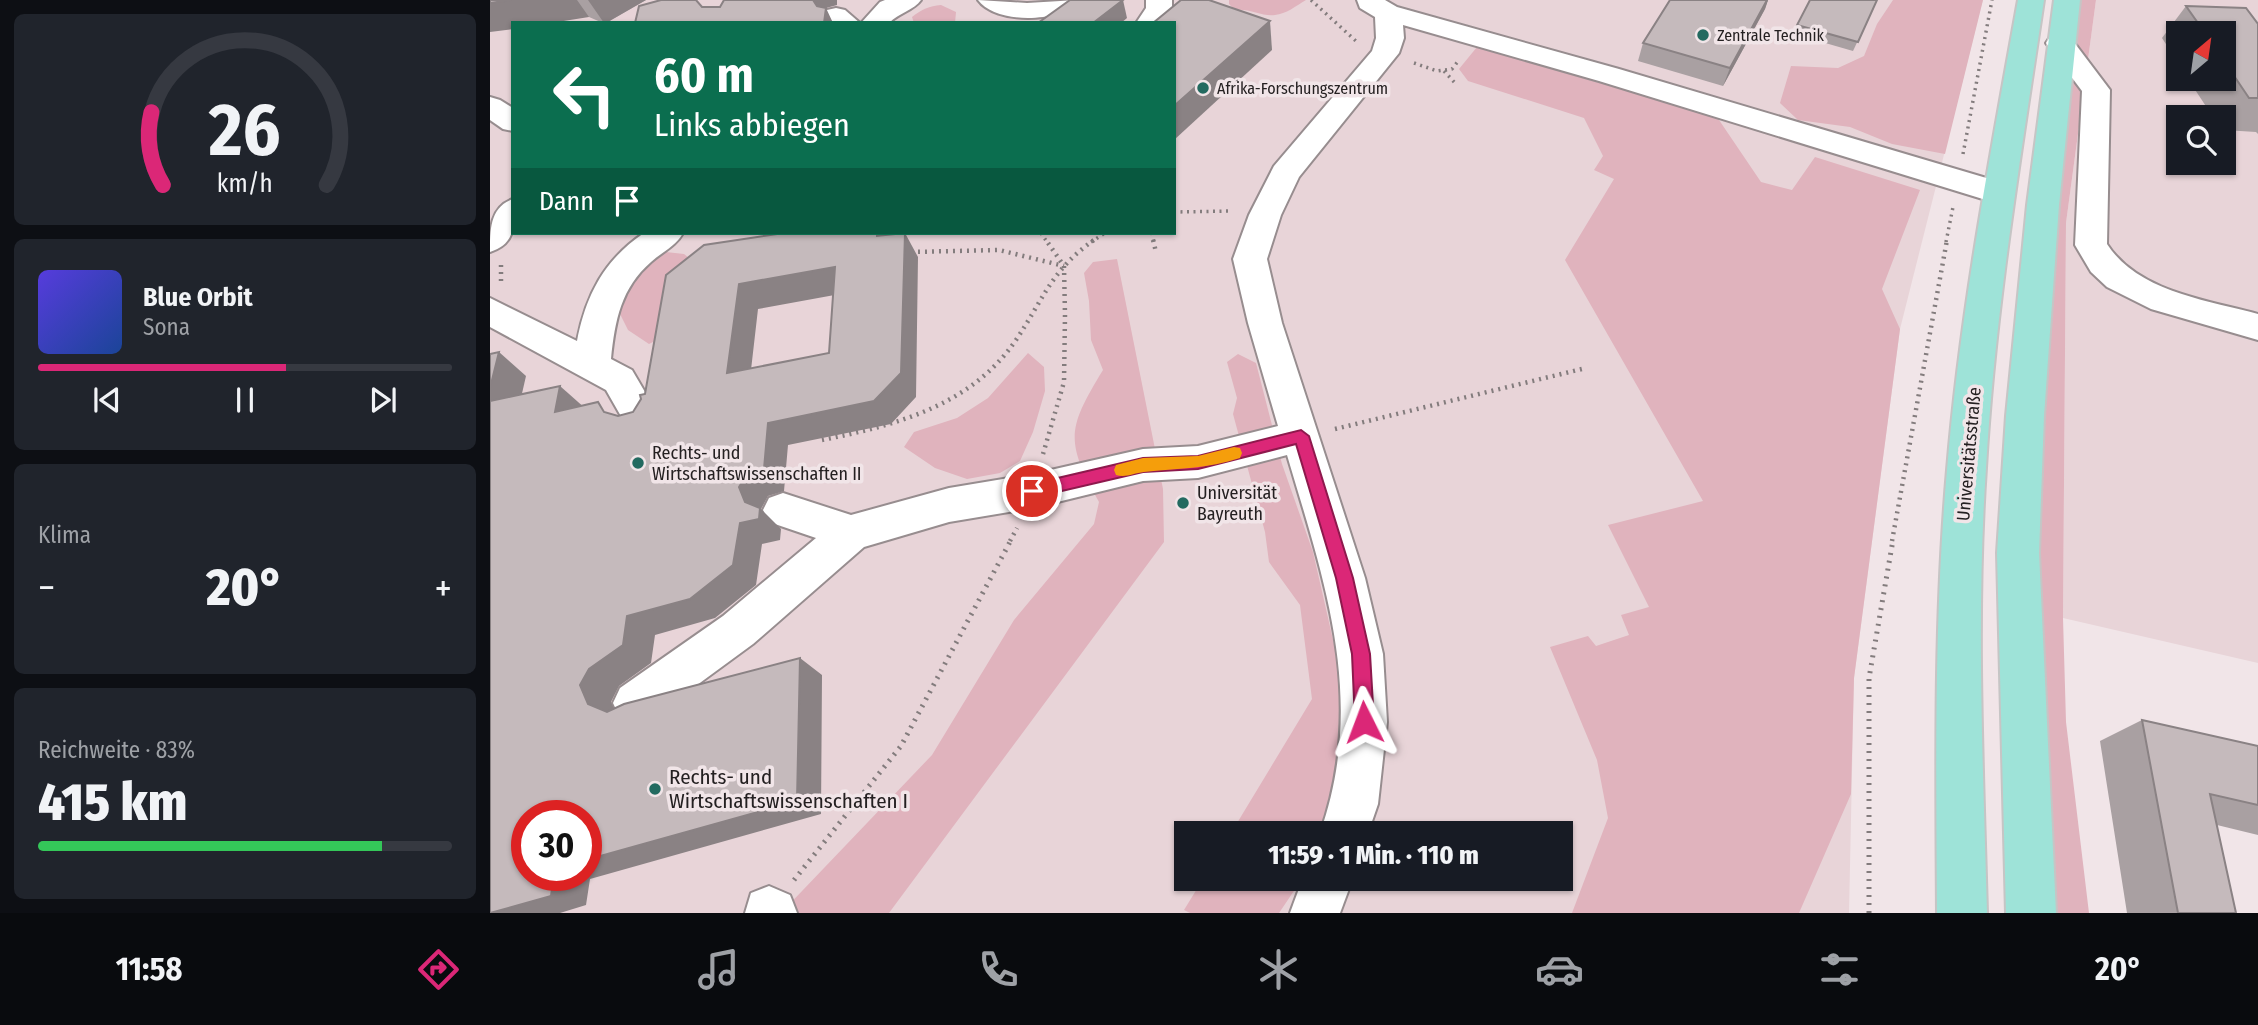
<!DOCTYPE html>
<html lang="de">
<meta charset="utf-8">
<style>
:root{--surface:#171b24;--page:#20242c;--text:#f1f3f6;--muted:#9ea1a6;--line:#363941;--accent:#db2777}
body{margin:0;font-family:"Fira Sans Condensed",sans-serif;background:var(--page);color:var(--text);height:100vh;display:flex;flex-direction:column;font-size:26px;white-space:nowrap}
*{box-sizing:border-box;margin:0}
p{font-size:23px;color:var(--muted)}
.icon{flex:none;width:38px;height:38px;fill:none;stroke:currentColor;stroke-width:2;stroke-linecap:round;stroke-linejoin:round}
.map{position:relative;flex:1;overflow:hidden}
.details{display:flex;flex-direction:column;gap:14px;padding:14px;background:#0d0f14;width:490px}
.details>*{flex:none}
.banner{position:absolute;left:21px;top:21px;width:665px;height:214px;border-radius:0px;box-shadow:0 2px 5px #0004;background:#0b6e4f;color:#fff;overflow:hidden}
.needle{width:46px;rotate:29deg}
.controls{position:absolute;left:1676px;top:21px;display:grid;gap:14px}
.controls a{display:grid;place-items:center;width:70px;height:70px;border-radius:0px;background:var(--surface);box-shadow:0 2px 5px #0004;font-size:35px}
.speed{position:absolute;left:21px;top:800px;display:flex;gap:14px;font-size:35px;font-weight:700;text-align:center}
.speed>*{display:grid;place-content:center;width:91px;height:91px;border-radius:50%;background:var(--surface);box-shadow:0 2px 5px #0004;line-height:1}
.speed .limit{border:10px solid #d22;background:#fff;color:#111}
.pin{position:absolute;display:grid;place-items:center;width:60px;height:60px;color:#fff;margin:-30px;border:4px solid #fff;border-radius:50%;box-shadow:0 2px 7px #0007}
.me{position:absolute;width:77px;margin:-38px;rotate:357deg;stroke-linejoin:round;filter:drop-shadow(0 0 5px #0008)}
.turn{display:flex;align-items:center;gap:24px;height:147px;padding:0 28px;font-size:32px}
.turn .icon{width:91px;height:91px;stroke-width:2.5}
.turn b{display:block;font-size:49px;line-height:60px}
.then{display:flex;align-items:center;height:66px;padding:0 28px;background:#0003;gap:14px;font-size:26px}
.big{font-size:52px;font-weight:800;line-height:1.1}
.details .card{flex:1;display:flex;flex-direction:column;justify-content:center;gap:10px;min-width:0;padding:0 24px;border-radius:10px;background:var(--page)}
.details .dial{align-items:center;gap:0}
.dial svg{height:182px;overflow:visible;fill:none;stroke:var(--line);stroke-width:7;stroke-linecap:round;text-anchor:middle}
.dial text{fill:var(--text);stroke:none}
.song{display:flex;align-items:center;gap:21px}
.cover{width:84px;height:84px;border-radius:10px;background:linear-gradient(135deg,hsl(250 70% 55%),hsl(220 70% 35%))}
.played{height:7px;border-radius:4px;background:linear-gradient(90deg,var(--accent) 60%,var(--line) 60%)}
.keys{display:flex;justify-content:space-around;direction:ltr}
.heat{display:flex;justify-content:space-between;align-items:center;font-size:38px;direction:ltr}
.charge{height:10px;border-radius:5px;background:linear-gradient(90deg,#34c759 83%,var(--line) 0)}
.trip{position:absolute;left:684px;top:821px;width:399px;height:70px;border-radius:0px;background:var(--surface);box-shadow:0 2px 5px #0004;font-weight:800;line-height:70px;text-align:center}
.menu{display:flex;height:112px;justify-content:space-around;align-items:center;background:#090b0e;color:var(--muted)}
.menu .icon{width:49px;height:49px}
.menu .active{color:var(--accent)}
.menu b{font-size:32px;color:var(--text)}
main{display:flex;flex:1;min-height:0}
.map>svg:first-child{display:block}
.built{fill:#e8d4d8;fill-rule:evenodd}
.green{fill:#e0b3bd}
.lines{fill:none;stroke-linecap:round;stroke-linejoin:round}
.minor-casing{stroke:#978d8f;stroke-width:4}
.major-casing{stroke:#c6c5c5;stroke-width:4}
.path-far2{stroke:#837c7d;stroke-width:3.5;stroke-dasharray:2 4.5;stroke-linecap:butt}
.path-far1{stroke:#837c7d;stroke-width:4.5;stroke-dasharray:2 5;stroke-linecap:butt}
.path{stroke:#837c7d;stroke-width:5;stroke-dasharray:2 6;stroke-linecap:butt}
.minor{fill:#fff;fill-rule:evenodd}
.major{fill:#9ee3d8;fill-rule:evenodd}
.wall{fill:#a9a0a2}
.shaded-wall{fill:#8a8284}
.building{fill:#c5babc;stroke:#8a8284;stroke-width:2;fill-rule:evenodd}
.route{fill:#db2777;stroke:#8e194d;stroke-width:2}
.slow{fill:#f59e0b}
.poi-dot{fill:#236a60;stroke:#f1e5e8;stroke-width:2.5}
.labels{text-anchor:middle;stroke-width:7;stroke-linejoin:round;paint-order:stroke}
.far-poi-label{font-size:16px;fill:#242021;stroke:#f1e5e8;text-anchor:start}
.poi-label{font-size:18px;fill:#242021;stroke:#f1e5e8;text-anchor:start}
.street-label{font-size:18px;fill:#242021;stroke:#f1e5e8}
.near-poi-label{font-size:21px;fill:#242021;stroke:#f1e5e8;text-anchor:start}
</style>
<main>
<section class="details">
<div class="card dial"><svg viewBox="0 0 100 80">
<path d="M14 69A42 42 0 1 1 86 69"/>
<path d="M14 69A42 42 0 0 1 9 37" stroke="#db2777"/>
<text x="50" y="56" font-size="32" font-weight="700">26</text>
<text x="50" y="72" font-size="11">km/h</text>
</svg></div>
<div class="card">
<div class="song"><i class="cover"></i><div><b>Blue Orbit</b><p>Sona</p></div></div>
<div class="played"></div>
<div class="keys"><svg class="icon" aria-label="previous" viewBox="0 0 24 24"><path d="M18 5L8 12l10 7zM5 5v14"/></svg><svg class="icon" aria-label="pause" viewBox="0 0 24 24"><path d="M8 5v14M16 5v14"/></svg><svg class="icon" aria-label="next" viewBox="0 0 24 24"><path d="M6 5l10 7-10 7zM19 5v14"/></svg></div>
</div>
<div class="card"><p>Klima</p>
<div class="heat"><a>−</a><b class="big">20°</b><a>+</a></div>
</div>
<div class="card"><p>Reichweite · 83%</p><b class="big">415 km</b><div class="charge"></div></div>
</section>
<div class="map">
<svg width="1768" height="913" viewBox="0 0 1768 913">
<rect width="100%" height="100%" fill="#f1e5e8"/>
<g class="built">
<path d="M0 0H1493L1410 329 1364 678 1359 913H0ZM23 23H684V233H23ZM37 816H96V875H37ZM696 833H1071V878H696Z"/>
<path d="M1606 0H1768V663L1573 618 1576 223ZM1689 33H1734V79H1689ZM1689 117H1734V163H1689Z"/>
</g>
<g class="green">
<path d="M739 0H816C806 6 796 14 785 15 773 17 759 8 745 10L739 4Z"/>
<polygon points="1403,0 1493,0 1455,154 1402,144 1360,127 1308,120 1290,103 1301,66 1348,68 1374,56 1387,24"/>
<polygon points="1588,0 1606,0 1576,223 1573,618 1576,722 1599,913 1551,913 1543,423"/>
<path d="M451 5 466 12 465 23H424L422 17C432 9 439 6 451 5Z"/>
<polygon points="987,47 1227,117 1271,182 1302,190 1325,157 1430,190 1392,289 1410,329 1364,678 1361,794 1309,913 1082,913 1118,818 1107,760 1060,647 1098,636 1106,646 1139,635 1131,615 1159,607 1118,525 1213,501 1075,260 1124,179 1104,170 1113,156 1094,118 978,81 969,69"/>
<path d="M176 252 194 254 204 262 185 331 159 344 138 330 128 310C137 278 145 265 176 252Z"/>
<path d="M627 259 673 489 674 542 399 913H291L442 755 524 620 604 524 609 502C575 441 577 429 613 370L601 340 599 301 594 273 603 262Z"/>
<polygon points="538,353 554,367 555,391 543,432 530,461 510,473 477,479 445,468 414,447 424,432 467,418 498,398"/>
<polygon points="748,354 766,363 792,464 823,552 854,688 849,770 833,833 741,833 822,699 810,605 779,562 775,532 743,414 747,398 737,362"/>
<polygon points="713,879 713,878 812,879 789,913 700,913 694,910"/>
</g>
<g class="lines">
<g class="minor-casing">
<g id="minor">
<path d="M395 0H431C424 10 409 13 399 23H371L390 2Z"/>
<path d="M488 0 537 3 587 0C571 24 505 24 488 0Z"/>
<polygon points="656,0 682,0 682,8 673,23 646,23 656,8"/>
<path d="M867 0H895L907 7 1129 69 1520 185 1525 193 1520 201 1509 204 1109 81 913 25 914 38 909 53 809 177 791 215 777 259 792 323 875 578 893 654 897 722 888 804 878 833H830C877 700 835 583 797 455L708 478 653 481 543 508 459 522 374 547 263 644 162 718 146 725 130 718 123 703 130 688 233 616 326 538 279 522 273 510 279 498 293 493 361 515 459 488 543 474 653 449 708 446 788 426 758 323 743 259 759 215 784 166 882 51 886 38 885 17 870 8Z"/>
<polygon points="346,8 355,10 370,23 338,23 333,16 337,10"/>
<path d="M1570 35 1580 37 1620 90 1617 244C1648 292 1717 300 1768 314V340L1661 309 1617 287 1601 272 1585 245 1592 91 1556 43 1560 37Z"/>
<polygon points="0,97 10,100 23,108 23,131 13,129 0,120"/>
<path d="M23 199C23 223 28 243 0 252 0 229 0 207 23 199Z"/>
<path d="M154 233H193C186 246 172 252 161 262 131 288 125 320 121 359L142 370 172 421 166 432 153 436 140 432 116 390 0 327V298L87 341C96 295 114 260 154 233Z"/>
<polygon points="813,878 863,878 850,913 800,913"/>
<polygon points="279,886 300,895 307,913 255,913 261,893"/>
</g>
</g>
<g class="major-casing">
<g id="major">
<path d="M1528 0H1554C1531 155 1505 311 1496 468 1486 616 1493 765 1497 913H1447C1446 765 1444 617 1457 470 1470 312 1500 156 1528 0Z"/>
<polygon points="1564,0 1590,0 1569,205 1554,416 1549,553 1566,913 1516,913 1507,553 1516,416 1537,205"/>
</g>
</g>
<g class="path-far2">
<polyline points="821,0 867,42"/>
<polyline points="924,63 947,71 962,69 969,60"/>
<polyline points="954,71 965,83"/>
<polyline points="1473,154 1502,0"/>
<polyline points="684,212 742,211"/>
<polyline points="551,233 557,242"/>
<polyline points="662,233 664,242"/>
<polyline points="601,242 615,233"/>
<polyline points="1456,242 1463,207"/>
</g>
<g class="path-far1">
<polyline points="663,240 666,252"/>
<polyline points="421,252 509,250 574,266"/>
<polyline points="11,265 11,284"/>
<polyline points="845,429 1096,368"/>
<path d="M332 440C406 425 481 406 526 340 553 300 561 270 604 240"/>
<polyline points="553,454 574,382 575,315 574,266 556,240"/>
<polyline points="520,541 527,528"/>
<polyline points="1402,541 1457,240"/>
</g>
<g class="path">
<polyline points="304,880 411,746 521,540"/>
<polyline points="1379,913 1379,678 1403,540"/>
</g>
<use href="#minor" class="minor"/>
<use href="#major" class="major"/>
</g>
<g class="wall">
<polygon points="0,0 156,0 116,23 113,23 99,17"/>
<polygon points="1180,0 1278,0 1275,9 1233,86 1148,61 1153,43"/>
<polygon points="1387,0 1363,51 1304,34 1307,25"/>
<polygon points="1696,6 1768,24 1768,134 1766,132 1734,130 1734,117 1723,117 1698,79 1734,79 1734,33 1689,33 1689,64 1672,38"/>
<polygon points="1652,720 1768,746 1768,835 1727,825 1746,913 1637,913 1610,741"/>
</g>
<g class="shaded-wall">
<polygon points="21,0 87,0 99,17 61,23 23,23 23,29 0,32 0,3"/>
<polygon points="98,0 156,0 116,23 114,23"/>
<polygon points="322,0 347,0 347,5 336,8 343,23 334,23"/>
<polygon points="633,0 637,18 631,23 603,23"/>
<polygon points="1277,0 1278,0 1275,9 1233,86 1240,68"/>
<polygon points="780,21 782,50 684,140 684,106"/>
<polygon points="387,233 396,233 402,243 387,236"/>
<polygon points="415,233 428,257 426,397 401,424 298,445 294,491 278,496 271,509 291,529 290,540 272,544 266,585 225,618 165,635 161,663 129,686 121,702 129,720 98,704 90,685 99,669 137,616 250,523 255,502 249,487 278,423 384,401"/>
<polygon points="345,267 361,292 268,309 258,396 237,373 249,284"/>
<polygon points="9,352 36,376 25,424 0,404 0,388"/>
<polygon points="70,386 96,409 65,412"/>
<polygon points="310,658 332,675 331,814 100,879 96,905 70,913 2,913 64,875 96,875 96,860"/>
</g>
<g class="building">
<polygon points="0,0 21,0 0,3"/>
<polygon points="171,0 206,0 212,7 230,7 234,0 323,0 327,6 336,8 334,23 145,23 149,6"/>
<polygon points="580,0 633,0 603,23 548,23"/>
<polygon points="691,0 719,0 780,21 684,106 684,23 663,23"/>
<polygon points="1180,0 1277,0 1240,68 1153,43"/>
<polygon points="1320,0 1387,0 1368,42 1307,25"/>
<polygon points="1696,6 1756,8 1768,24 1768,98 1759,98 1734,61 1734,33 1715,33"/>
<path d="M294 233H387V236L415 233 411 373 384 401 278 423 274 469 257 474 249 487 255 502 270 508 269 519 250 523 243 565 200 599 137 616 133 645 99 669 90 685 98 704 117 712 134 704 310 658 307 801 96 860V816H37V875H64L61 896 0 913V401L70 386 65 412 108 402 114 412 128 416 143 412 151 399 150 395 155 394 176 275 214 245ZM345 267 339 353 237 373 249 284Z"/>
<polygon points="9,352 0,388 0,354"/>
<polygon points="1652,720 1768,746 1768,805 1720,794 1746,913 1688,913"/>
</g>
<polygon class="route" points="811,430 819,436 863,578 880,654 884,722 881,729 874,731 868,729 865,722 862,654 846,578 806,444 708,469 653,472 542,498 537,496 534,491 537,486 542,484 653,458 708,456"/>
<path class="slow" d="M744 447 750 448 752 453 750 458C718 469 687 468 654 472 644 473 636 478 626 475L624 470 626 465 653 458 708 456Z"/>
<g class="poi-dot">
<circle cx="1213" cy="35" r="7"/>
<circle cx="713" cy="88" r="7"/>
<circle cx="148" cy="463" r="7"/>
<circle cx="693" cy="503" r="7"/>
<circle cx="165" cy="789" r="7"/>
</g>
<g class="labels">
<g class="far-poi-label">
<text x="1227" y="41">Zentrale Technik</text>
<text x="727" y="94">Afrika-Forschungszentrum</text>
</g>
<g class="poi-label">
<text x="162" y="459">Rechts- und<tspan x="162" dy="21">Wirtschaftswissenschaften II</tspan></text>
<text x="707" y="499">Universität<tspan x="707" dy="21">Bayreuth</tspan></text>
</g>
<g class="street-label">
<text transform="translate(1479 454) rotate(-85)" y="6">Universitätsstraße</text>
</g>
<g class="near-poi-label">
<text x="179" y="784">Rechts- und<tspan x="179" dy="24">Wirtschaftswissenschaften I</tspan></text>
</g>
</g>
</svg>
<div class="controls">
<a><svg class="needle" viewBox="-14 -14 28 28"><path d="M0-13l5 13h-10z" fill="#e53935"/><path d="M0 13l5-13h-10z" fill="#9ea1a6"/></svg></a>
<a><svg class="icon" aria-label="search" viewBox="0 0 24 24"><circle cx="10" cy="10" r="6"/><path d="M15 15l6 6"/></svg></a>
</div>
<div class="speed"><div class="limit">30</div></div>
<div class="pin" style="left:542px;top:491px;background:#d93025"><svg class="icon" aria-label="arrive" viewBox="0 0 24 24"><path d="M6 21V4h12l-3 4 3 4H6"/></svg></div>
<svg class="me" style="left:874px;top:722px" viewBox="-20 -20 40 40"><path d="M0-17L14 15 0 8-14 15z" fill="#db2777" stroke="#fff" stroke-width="4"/></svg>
<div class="trip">11:59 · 1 Min. · 110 m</div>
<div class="banner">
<div class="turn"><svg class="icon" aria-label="left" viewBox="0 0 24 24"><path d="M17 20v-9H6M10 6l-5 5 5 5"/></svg><div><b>60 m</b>Links abbiegen</div></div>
<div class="then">Dann<svg class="icon" aria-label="arrive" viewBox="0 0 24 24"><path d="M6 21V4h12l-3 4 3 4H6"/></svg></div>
</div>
</div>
</main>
<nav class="menu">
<b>11:58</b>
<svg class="icon active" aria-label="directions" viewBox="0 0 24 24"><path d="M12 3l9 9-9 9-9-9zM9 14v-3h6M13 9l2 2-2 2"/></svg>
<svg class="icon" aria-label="music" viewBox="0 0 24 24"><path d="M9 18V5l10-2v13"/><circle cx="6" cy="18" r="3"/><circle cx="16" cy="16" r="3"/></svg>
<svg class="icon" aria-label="phone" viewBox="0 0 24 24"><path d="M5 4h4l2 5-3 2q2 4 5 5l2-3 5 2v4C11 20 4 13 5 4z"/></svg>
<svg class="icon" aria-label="climate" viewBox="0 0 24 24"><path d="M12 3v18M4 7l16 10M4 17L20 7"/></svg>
<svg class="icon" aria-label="car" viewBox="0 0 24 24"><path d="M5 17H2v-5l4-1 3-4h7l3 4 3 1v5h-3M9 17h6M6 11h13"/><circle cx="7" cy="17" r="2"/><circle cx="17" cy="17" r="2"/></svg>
<svg class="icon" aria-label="filters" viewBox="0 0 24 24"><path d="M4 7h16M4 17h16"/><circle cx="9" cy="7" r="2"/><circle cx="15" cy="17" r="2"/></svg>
<b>20°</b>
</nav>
